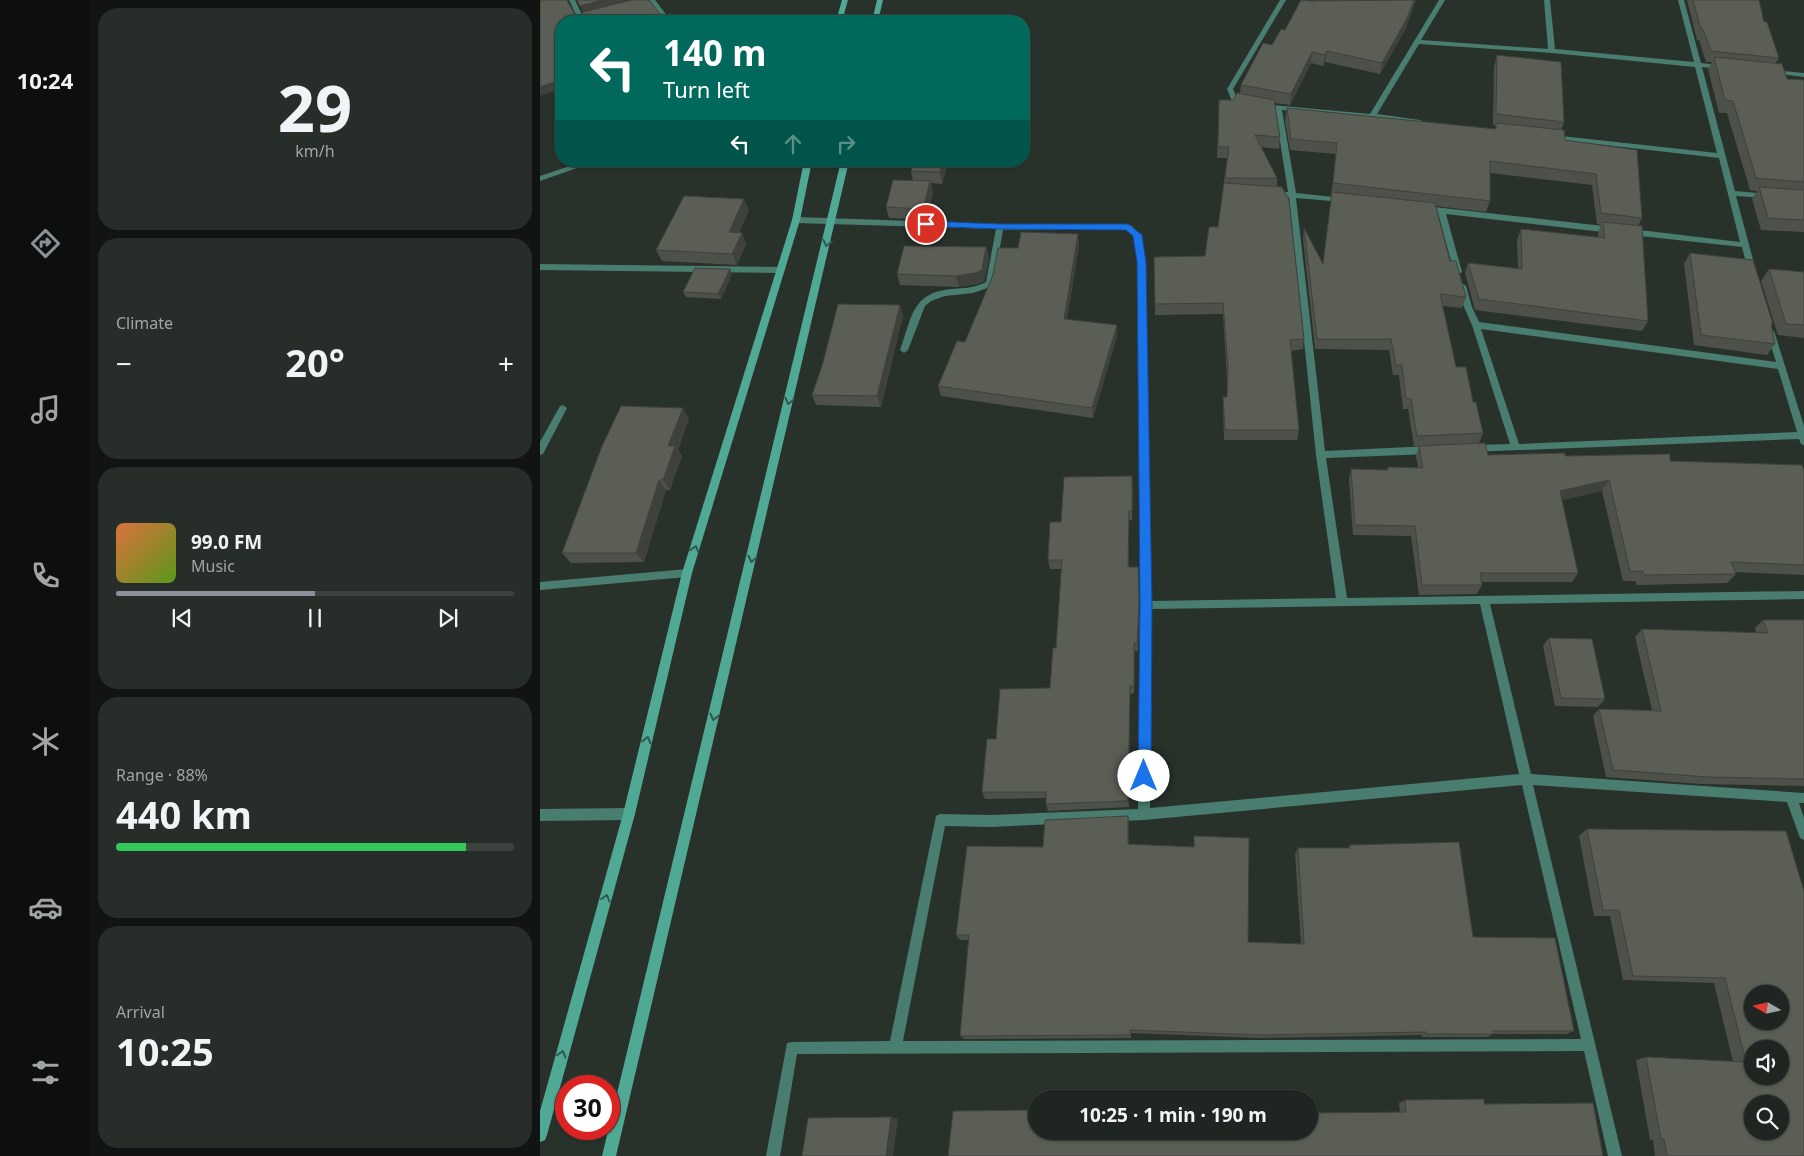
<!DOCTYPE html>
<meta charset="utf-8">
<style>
:root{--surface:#1f2520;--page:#272d29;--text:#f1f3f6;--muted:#a1a5a5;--line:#3c423e;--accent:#8c9099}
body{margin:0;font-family:"Noto Sans",sans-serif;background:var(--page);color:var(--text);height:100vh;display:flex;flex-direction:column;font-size:19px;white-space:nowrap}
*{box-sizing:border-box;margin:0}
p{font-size:16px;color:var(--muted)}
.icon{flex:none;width:28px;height:28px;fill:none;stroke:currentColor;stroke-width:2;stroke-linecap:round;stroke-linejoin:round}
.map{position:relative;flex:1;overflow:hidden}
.drawer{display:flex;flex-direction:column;gap:8px;padding:8px;background:#111412;width:450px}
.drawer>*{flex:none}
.banner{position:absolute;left:15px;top:15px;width:475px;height:152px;border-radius:20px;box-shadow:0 1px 4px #0004,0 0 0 1px var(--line);background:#00695c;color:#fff;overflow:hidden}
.needle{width:32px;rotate:279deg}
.fabs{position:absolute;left:1204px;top:985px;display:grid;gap:10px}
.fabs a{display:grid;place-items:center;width:45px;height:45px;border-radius:50%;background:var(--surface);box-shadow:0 1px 4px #0004,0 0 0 1px var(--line);font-size:25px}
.speed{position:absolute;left:15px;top:1075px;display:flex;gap:10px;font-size:25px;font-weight:700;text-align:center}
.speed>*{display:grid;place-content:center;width:65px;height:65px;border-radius:50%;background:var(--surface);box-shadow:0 1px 4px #0004,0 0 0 1px var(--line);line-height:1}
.speed .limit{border:8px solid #d22;background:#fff;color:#111}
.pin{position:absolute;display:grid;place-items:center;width:42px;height:42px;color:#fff;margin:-21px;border:2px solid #fff;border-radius:50%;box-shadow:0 1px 5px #0007}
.me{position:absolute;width:55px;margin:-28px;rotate:0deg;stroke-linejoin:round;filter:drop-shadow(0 0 4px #0008)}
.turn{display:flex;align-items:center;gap:18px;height:105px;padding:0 25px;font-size:22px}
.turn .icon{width:65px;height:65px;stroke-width:2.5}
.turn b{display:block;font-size:35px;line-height:42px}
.lanes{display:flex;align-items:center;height:48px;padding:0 25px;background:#0003;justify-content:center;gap:25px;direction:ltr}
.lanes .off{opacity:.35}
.big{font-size:38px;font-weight:700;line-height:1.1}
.drawer .tile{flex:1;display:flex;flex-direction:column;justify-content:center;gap:8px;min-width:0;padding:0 18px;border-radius:20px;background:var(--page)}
.drawer .dial{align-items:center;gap:0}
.dial b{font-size:65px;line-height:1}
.song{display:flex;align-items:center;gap:15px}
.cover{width:60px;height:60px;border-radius:8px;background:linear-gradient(135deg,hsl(20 70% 55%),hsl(90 70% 35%))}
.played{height:5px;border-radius:2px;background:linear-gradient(90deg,var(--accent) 50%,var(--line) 50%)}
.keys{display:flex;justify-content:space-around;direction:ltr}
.heat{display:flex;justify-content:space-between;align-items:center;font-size:28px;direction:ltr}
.charge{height:8px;border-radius:4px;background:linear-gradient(90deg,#34c759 88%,var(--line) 0)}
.trip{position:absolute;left:488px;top:1090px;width:290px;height:50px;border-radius:25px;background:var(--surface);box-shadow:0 1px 4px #0004,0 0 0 1px var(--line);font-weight:700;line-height:50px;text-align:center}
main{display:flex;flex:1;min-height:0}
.tab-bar{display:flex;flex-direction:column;width:90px;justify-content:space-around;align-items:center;background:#0c0f0d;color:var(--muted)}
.tab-bar .icon{width:35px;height:35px}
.tab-bar .active{color:var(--accent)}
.tab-bar b{font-size:22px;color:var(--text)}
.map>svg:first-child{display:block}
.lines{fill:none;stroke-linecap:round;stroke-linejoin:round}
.street{fill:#487d70;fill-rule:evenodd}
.secondary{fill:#50a994;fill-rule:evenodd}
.wall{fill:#4d5149}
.shaded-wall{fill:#3f423c}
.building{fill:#5a5e55;stroke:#3f423c;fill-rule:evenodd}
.oneway{stroke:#2f594e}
.route{fill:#1a73e8;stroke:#114b97}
</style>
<main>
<nav class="tab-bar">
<b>10:24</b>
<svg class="icon active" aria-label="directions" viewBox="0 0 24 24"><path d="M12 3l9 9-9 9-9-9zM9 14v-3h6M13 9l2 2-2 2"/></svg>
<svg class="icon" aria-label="music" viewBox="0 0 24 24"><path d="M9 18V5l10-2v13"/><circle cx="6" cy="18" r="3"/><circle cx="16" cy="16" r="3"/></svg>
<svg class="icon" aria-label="phone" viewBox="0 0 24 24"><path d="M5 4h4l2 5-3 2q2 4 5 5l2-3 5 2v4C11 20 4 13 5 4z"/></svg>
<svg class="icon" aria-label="climate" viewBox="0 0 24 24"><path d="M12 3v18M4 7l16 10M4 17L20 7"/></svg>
<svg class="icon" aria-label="car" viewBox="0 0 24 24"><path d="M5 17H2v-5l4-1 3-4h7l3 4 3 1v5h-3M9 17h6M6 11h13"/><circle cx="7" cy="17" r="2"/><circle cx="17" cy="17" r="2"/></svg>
<svg class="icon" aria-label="filters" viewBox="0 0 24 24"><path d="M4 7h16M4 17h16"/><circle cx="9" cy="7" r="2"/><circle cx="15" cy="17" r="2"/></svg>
</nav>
<section class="drawer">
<div class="tile dial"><b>29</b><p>km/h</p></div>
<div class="tile"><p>Climate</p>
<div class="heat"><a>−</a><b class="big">20°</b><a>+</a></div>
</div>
<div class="tile">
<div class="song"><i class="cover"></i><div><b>99.0 FM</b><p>Music</p></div></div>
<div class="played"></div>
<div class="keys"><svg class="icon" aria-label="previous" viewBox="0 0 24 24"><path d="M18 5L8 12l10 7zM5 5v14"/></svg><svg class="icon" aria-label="pause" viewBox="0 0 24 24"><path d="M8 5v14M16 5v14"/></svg><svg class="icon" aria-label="next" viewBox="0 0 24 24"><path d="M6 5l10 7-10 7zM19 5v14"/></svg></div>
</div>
<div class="tile"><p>Range · 88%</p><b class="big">440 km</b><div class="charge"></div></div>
<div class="tile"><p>Arrival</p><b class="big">10:25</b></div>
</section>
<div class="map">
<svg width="1264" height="1156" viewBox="0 0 1264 1156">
<rect width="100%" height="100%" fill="#29312b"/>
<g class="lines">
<g class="street">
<polygon points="29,0 35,0 45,21 39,21"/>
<polygon points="109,0 115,0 131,21 125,21"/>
<polygon points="740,0 746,0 693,89 697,98 709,102 705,104 692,101 687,89"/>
<path d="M899 0H905L881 40 1008 49 1004 0H1010L1015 49 1154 62 1138 0H1144L1161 63 1181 65 1184 67 1181 69 1162 67 1195 191 1228 194 1232 196 1228 198 1196 196 1216 271 1212 274 1208 271 1202 247 1091 235 1087 232 1091 229 1200 242 1179 158 1012 139 1008 137 1012 135 1177 153 1155 67 1012 53 879 44 837 114 880 120 884 122 883 124 742 110 756 193 803 198 807 200 803 202 756 198 785 451 890 446 895 450 890 454 786 458 807 598 1264 591V599L950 604 991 774 1264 793V803H1259L1264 818V840L1260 838 1247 802 993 785 1082 1156H1068L1044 1051 257 1054 240 1156H226L247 1043 252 1042 350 1041 396 816 400 814 451 815 598 809 601 605 598 262 593 236 586 230H463L453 286 433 293 405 296 391 301 385 306 368 350 364 353 360 350C372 318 371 293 411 289 424 288 435 288 446 282L456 229 256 223 252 220 256 217 460 224 591 225 601 235 606 262 611 601 796 598 776 455 749 197 733 195 729 193 733 191 748 192 735 109 728 107 732 105 830 114ZM940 604 979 774 610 808 611 609ZM982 785 1041 1039 363 1041 405 826 451 827 604 820Z"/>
<polygon points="1233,70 1264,73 1264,77 1231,73 1231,71"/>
<polygon points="45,161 57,161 0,181 0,176"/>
<polygon points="885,206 1072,227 1076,230 1072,233 906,214 922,272 918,275 914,272 898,213 882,211 882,207"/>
<polygon points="0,264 241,267 245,270 241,273 0,270"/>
<path d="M922 283 926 286 932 307 939 322 1236 362 1227 333 1228 331H1234L1264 426V445L1261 444 1259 439 932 452 930 449 932 446 935 445 970 444 932 325 924 307 918 286ZM941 329 1238 369 1257 432 979 444Z"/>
<polygon points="23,405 27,408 3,454 0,455 0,442 20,406"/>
<polygon points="147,569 151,570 152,573 151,576 147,577 0,590 0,582"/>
<polygon points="89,808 93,810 95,814 93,818 89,820 0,821 0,809"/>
</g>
<g class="secondary">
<polygon points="302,0 308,0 302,21 296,21"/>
<polygon points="337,0 343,0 338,21 332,21"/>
<polygon points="264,161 272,161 260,220 152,573 95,814 7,1135 5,1140 0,1142 0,1111 83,814 142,573 252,220"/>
<polygon points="301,161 309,161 76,1156 62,1156"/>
</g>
</g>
<g class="wall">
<polygon points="775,0 876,0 865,30 840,74 785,62 783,66 771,63 750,105 735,103 740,137 739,149 721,147 737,178 737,186 764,339 763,349 751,351 759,430 757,440 684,440 683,408 683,397 687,397 687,378 683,314 615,315 614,257 665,256 678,227 687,158 677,158 679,100 693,100 700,93 701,85 732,45 745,30"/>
<polygon points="1147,0 1219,0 1224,22 1239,58 1236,63 1247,79 1264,80 1264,232 1221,230 1212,199 1217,191 1210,190 1187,113 1179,113 1168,69 1172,62 1166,62 1159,40 1157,40"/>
<polygon points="957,55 1024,122 1021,130 1025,140 1102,218 1098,226 1108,321 1102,331 935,310 925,273 928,263 978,268 977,240 981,229 1058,237 1058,233 1061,225 1057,224 1052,185 950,173 950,201 946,212 896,206 910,261 926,297 922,308 903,306 916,367 933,402 943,433 939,443 948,455 1025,456 1130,461 1264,470 1264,575 1195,572 1196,574 1187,583 1097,585 1095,581 1083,581 1062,491 1022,500 1038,573 1032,582 942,582 942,585 937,594 879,595 871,536 813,535 809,480 811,469 847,470 848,467 878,468 876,456 879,446 874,446 868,409 863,409 859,375 853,375 849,350 775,349 763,239 764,228 783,264 796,154 750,150 745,120 747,108 955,129 956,126 953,125 954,67"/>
<polygon points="408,161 402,184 391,183 393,192 386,220 349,218 346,207 373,181 371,171"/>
<polygon points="209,210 199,232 202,233 206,244 197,265 122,261 116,250"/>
<polygon points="539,245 527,319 577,325 577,336 553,418 401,396 398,386 425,342 478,248"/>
<polygon points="446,247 449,258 444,281 437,284 419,287 360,285 357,274"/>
<polygon points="1150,253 1233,324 1231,326 1235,344 1227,355 1154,345 1144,264"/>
<polygon points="1229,269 1264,272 1264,338 1238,335 1221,281"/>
<polygon points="192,274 181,299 146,297 143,292"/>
<polygon points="363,315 341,407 276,405 272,395"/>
<polygon points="149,418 138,450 142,456 130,490 126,490 104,562 31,563 22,553"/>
<polygon points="593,486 592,520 589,520 589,567 598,567 599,610 598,651 595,651 594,693 590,694 589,807 508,811 506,804 506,798 445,799 442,792 456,739 510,688 516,648 521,569 510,569 508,560 521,522"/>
<polygon points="1223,620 1264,620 1264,786 1161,784 1066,777 1053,716 1059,709 1112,710 1095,637 1102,629 1216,633 1215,628"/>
<polygon points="1009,638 1065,699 1058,707 1015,706 1003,646"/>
<polygon points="589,823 589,844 708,942 761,944 755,854 758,848 808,848 810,845 933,937 1034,1031 1026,1034 953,1034 948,1037 882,1037 882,1035 720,1038 591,1033 591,1038 424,1039 420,1036 429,940 420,940 416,935 503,847"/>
<polygon points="1047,829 1246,831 1264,1156 1115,1156 1113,1140 1110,1140 1096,1060 1106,1057 1193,1062 1174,983 1083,980 1070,916 1054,916 1039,836"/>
<polygon points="865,1100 944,1104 1063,1156 496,1131 769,1131 860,1112 859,1103"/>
</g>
<g class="shaded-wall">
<polygon points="63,0 95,0 44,14 40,6"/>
<polygon points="874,0 876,0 865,30 840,74 842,63"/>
<polygon points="787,51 785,62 783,66 785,55"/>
<polygon points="772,52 771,63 750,105 751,94"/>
<polygon points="20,80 21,82 21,89 0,96 0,87"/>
<polygon points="403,161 408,161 402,184 400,172"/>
<polygon points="390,181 393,192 386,220 383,209"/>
<polygon points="204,199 209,210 194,243 189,232"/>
<polygon points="202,233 206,244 197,265 192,254"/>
<polygon points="538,234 539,245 525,329 524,319"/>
<polygon points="446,247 449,258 444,281 437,284 419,287 416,276"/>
<polygon points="190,269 192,274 181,299 178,294"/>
<polygon points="360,305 363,315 341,407 337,396"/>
<polygon points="577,325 577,336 553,418 552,408"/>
<polygon points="143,408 149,418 138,450 142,456 130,490 123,480 128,446"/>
<polygon points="592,476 593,486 592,520"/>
<polygon points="119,480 126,490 104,562 96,553"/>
<polygon points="1069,480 1062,491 1014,502 1020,491"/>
<polygon points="589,511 589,576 588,567"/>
<polygon points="598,567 599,610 598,651 597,643"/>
<polygon points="594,643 595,651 594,693"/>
<polygon points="590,686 590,694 589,807 588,801"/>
<polygon points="588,816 589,823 589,850 588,844"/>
<polygon points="351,1117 358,1119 353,1156 346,1156"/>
</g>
<g class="building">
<polygon points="0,0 27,0 35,15 41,15 43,12 92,0 109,0 120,14 128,15 130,13 137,21 21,21 21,83 20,80 0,87"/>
<polygon points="37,0 63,0 40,6"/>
<polygon points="761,0 774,1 874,0 867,18 842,63 787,51 785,55 772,52 751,94 701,85 723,43 732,45 741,29 745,30"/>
<polygon points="1153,0 1219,0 1224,22 1227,22 1239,58 1171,51 1163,29 1161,29"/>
<polygon points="957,55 1021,62 1024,122 956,114"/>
<polygon points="1174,57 1242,64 1247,79 1264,80 1264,182 1216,178 1193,101 1185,100"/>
<polygon points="697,93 734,100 740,137 715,135 737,178 685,178 689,147 678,147 679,100 693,100"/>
<polygon points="747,108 956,129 956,123 1024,130 1025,140 1097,150 1102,218 1061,213 1056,174 950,161 950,201 793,183 797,143 751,139"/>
<polygon points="374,161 403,161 400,172 371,171"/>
<polygon points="353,180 390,181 383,209 346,207"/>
<polygon points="684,183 742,187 749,200 764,339 750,340 759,430 685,430 683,397 687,397 688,367 683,303 615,304 614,257 665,256 669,227 678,227"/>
<polygon points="1219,187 1264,190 1264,220 1228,218"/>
<polygon points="792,192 895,203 910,261 916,261 926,297 900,294 916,367 926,367 933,402 936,402 943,433 877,436 871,399 866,399 862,365 856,365 851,339 777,339 764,228 783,264"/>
<polygon points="144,196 204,199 189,232 202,233 192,254 116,250"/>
<polygon points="1063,222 1102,226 1108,321 939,299 928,263 982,269 981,229 1065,238"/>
<polygon points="481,232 538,234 524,319 577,325 552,408 398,386 417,341 425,342 453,275 458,248 478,248"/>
<polygon points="364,246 446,247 442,270 435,273 416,276 357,274"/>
<polygon points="1150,253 1213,260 1233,324 1231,323 1235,344 1161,335"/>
<polygon points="155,268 190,269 178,294 143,292"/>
<polygon points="1229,269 1264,272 1264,325 1246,324"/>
<polygon points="298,304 360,305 337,396 272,395 282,366"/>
<polygon points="81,406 143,408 128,446 135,446 123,480 119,480 96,553 22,553 62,446"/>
<polygon points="945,443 948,455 1025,453 1025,456 1130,454 1130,461 1262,465 1264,470 1264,565 1191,562 1196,574 1104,575 1103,571 1090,571 1069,480 1020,491 1038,573 940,573 942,585 882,585 875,526 815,525 811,469 848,470 848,467 883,468 879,446"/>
<polygon points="592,476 592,511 589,511 588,567 598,567 599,602 597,643 594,643 594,686 590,686 588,801 506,804 506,792 442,792 447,739 456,739 460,689 510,688 513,648 516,648 522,560 508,560 510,522 521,522 524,477"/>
<polygon points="1223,620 1264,620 1264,779 1169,777 1073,770 1059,709 1121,711 1102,629 1228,633"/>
<polygon points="1009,638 1052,639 1065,699 1021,698"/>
<polygon points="588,816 588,844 654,847 654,836 709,838 708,942 764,944 758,848 810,848 810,845 919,842 933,937 1015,938 1034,1031 953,1031 953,1034 886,1034 886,1032 721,1035 590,1030 590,1035 420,1036 429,935 416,935 427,846 503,847 505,820"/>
<path d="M1047 829 1246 831 1264 891V1156H1127L1124 1139H1121L1106 1057 1206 1062 1185 978 1093 976 1079 910H1063ZM1212 994H1240V1021H1212ZM1212 1049H1240V1076H1212ZM1212 1104H1240V1131H1212Z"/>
<polygon points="944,1099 944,1104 1053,1103 1063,1156 408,1156 413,1111 496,1110 496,1131 769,1131 769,1113 866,1112 865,1100"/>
<polygon points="351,1117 346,1156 262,1156 268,1118"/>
</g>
<defs><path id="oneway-chevron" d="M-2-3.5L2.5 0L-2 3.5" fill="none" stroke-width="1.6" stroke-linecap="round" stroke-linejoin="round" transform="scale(1.25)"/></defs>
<g class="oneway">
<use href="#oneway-chevron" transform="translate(287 243) rotate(103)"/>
<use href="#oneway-chevron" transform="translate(249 401) rotate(103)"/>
<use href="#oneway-chevron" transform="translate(155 549) rotate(-73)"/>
<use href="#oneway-chevron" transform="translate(212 559) rotate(103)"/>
<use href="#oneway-chevron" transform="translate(174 717) rotate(103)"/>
<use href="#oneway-chevron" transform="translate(107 740) rotate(-76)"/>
<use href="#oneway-chevron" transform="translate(66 898) rotate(-74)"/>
<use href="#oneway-chevron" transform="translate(22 1054) rotate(-74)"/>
</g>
<polygon class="route" points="386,221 460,224 588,224 602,235 606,262 612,605 611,776 609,781 604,782 600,781 598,776 600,605 597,262 593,236 586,230 460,229 382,226 381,224"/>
</svg>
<div class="fabs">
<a><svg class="needle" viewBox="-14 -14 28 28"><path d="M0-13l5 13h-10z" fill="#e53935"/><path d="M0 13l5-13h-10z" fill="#a1a5a5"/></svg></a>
<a><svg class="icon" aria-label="sound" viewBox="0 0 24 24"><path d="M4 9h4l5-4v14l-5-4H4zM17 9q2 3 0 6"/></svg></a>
<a><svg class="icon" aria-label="search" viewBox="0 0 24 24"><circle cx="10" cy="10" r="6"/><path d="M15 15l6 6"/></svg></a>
</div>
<div class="speed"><div class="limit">30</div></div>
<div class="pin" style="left:386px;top:224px;background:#d93025"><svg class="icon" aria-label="arrive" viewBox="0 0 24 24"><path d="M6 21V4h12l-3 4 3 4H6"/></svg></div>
<svg class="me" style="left:604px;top:776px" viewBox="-20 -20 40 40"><circle r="19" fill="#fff"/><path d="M0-13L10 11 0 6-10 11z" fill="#1a73e8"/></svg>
<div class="trip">10:25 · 1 min · 190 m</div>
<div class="banner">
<div class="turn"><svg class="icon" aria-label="left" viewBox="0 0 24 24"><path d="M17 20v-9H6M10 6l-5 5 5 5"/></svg><div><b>140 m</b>Turn left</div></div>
<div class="lanes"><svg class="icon" aria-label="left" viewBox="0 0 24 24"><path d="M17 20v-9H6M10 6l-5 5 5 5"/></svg><svg class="icon off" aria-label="ahead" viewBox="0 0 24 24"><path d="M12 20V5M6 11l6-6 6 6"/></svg><svg class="icon off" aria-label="right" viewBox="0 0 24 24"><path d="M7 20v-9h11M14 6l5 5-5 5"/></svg></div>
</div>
</div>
</main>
